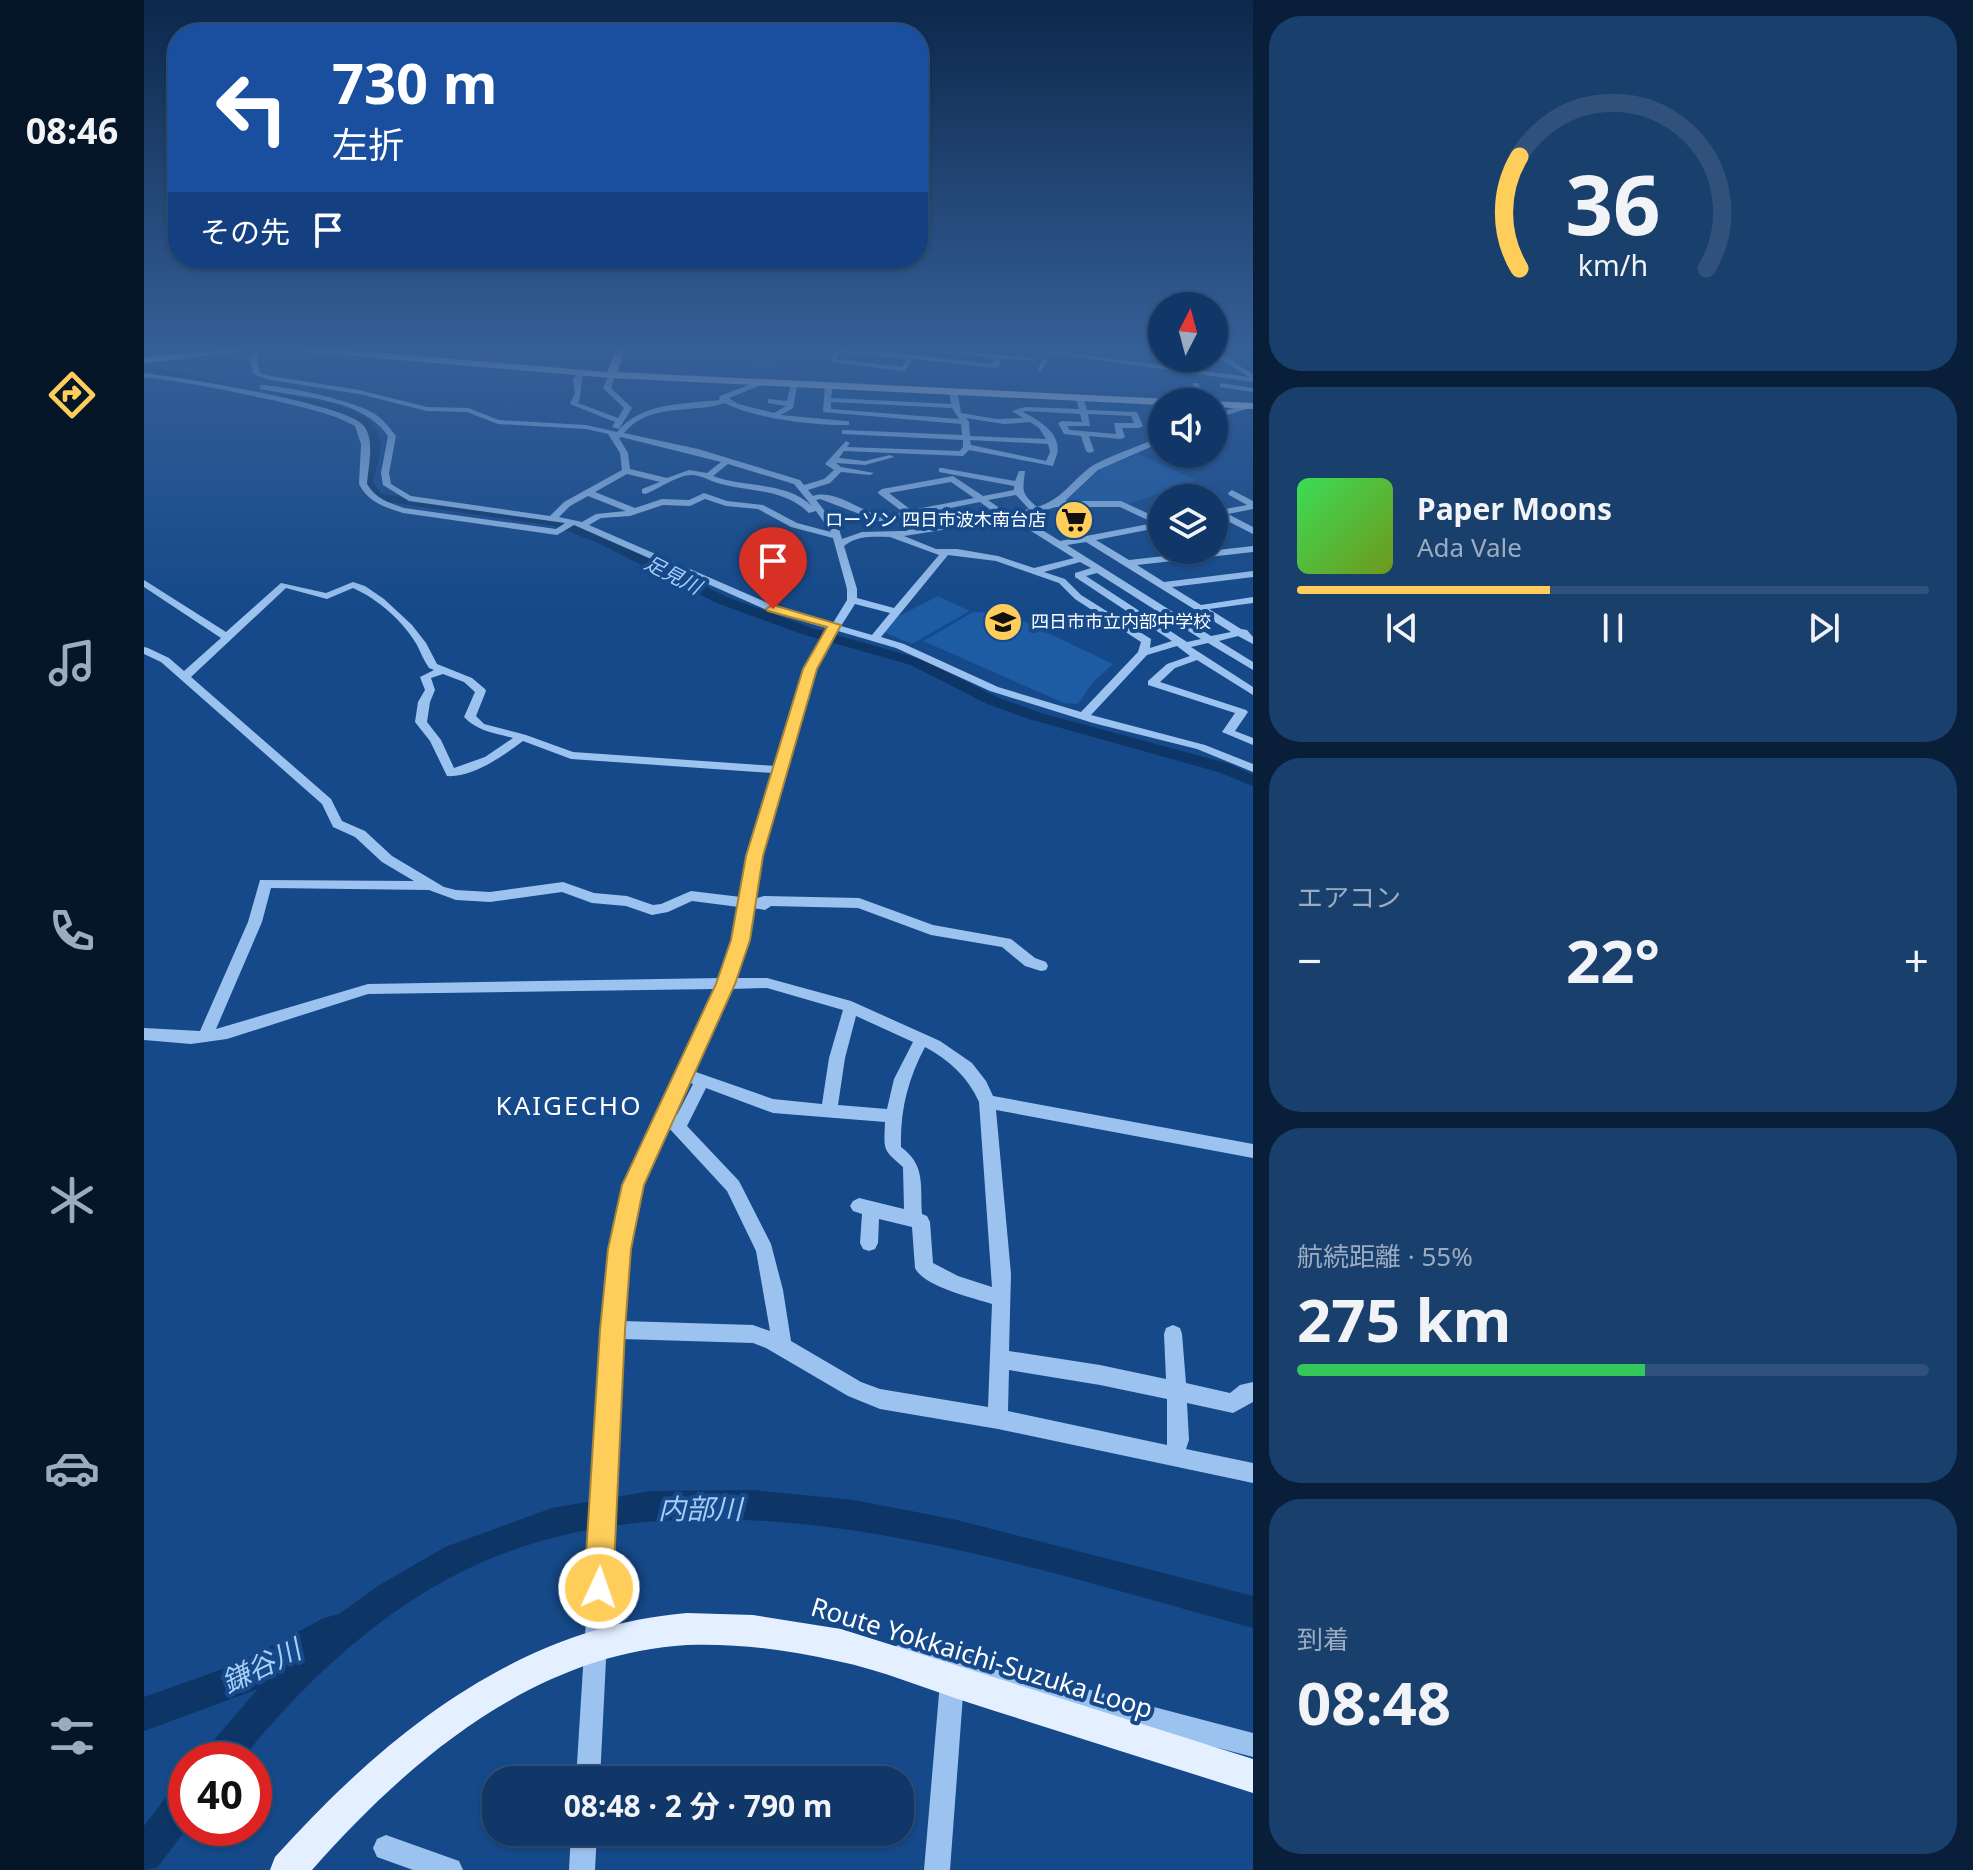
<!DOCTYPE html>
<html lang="ja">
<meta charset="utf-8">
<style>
:root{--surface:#103767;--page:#193f6d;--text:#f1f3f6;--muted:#9cacc0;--line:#30517b;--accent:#ffcd5a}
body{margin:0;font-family:"Noto Sans","Noto Sans JP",sans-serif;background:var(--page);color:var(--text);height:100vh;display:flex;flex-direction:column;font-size:30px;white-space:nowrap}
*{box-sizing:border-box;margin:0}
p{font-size:26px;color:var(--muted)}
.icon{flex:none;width:44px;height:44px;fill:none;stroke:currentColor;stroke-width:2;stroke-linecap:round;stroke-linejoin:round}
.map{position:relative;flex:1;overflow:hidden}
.side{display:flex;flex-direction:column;gap:16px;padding:16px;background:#091e39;width:720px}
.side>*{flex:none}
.hud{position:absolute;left:24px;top:24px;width:760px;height:244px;border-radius:32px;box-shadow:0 2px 6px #0004,0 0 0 2px var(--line);background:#1a4fa0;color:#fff;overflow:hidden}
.needle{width:52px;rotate:6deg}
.fabs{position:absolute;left:1004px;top:292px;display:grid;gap:16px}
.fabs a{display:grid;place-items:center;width:80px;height:80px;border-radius:50%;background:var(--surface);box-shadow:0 2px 6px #0004,0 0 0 2px var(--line);font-size:40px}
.speed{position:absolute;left:24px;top:1742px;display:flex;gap:16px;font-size:40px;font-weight:700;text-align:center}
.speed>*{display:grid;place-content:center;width:104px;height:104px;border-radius:50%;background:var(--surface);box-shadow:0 2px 6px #0004,0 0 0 2px var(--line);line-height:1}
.speed .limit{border:12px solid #d22;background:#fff;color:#111}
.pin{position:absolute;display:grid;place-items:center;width:68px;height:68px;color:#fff;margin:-82px -34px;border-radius:50% 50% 50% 0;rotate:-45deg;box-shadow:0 0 8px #0007}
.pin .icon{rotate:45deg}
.me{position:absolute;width:88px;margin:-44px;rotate:3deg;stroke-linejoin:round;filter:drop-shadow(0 0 6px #0008)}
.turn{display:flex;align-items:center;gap:28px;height:168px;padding:0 32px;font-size:36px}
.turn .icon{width:104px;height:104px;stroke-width:2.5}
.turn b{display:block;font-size:56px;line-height:68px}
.then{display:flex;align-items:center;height:76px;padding:0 32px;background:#0003;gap:16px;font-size:30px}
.big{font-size:60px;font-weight:700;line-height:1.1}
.side .tile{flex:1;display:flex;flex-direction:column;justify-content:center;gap:12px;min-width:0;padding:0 28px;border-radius:32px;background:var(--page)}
.side .dial{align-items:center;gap:0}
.dial svg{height:208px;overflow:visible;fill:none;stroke:var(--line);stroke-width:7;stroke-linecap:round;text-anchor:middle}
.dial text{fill:var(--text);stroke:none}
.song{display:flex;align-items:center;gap:24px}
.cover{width:96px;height:96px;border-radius:12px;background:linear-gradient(135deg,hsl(130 70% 55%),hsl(80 70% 35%))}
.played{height:8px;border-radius:4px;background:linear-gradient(90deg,var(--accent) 40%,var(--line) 40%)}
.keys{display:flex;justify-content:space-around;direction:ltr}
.heat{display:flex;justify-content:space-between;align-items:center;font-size:44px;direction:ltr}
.charge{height:12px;border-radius:6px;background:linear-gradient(90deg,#34c759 55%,var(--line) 0)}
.trip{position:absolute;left:338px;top:1766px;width:432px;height:80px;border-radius:32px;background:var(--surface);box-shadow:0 2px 6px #0004,0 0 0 2px var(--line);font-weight:700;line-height:80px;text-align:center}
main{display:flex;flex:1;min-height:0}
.dock{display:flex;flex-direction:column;width:144px;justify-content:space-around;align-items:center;background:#061629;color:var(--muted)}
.dock .icon{width:56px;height:56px}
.dock .active{color:var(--accent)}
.dock b{font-size:36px;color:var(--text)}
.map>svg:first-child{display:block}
.green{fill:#1d5ba3}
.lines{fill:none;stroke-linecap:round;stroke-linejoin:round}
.river{fill:#0d3566;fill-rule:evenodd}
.minor{fill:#9cc3ef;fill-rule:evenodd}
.major{fill:#e4efff;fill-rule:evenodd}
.wall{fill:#1e5390}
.building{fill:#2360a8;stroke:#184376;stroke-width:2}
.route{fill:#ffcd5a;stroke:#a6853a;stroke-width:2}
.labels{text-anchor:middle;stroke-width:8;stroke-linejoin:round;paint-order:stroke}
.far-poi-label{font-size:18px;fill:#fff;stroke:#154989;text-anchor:end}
.far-water-label{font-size:20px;font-style:italic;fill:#a8cdf6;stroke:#154989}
.quarter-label{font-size:26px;letter-spacing:2px;fill:#fff;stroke:#154989}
.near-street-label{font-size:26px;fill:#fff;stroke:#154989}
.near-water-label{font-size:28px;font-style:italic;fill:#a8cdf6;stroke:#154989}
</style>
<main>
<nav class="dock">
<b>08:46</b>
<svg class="icon active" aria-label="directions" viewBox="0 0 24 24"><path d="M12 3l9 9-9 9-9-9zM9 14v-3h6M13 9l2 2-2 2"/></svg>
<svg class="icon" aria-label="music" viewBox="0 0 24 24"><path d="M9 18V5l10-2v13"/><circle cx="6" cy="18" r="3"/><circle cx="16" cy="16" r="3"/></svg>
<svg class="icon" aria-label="phone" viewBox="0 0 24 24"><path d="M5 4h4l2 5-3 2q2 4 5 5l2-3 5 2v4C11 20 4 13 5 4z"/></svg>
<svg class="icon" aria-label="climate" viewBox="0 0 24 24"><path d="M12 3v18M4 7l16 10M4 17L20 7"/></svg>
<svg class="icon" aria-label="car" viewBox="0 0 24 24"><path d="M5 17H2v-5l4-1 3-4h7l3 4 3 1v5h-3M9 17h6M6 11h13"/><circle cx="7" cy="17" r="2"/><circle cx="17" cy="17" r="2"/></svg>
<svg class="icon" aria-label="filters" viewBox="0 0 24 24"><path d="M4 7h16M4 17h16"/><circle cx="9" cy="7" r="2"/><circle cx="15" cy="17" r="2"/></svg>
</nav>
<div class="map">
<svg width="1109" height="1870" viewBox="0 0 1109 1870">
<rect width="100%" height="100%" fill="#154989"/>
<g class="green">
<polygon points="311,348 352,348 351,354 363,357 359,364 309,357"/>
<polygon points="994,454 1053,480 982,505 919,503 958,468"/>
<polygon points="794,596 826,611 768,644 739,632 751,618"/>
<polygon points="829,612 862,613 969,664 949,682 934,704 920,703 779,641"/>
</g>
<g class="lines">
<g class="river">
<polygon points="0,369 29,371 99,389 94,392 29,377 0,375"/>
<path d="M137 395C167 400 226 403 236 439 239 451 231 471 229 483L238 494 417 520 466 538 583 597 668 628 777 659 855 698 897 713 1086 764 1109 775V786L1074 772 885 719 843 704 767 665 658 634 573 603 456 544 411 526 230 500 217 483C219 471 227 450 224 439 216 408 158 406 133 400L132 398Z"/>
<path d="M608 1490 710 1500 813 1520 1109 1596V1628C869 1563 555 1453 317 1572 230 1616 158 1685 97 1760H58L63 1748 114 1689 0 1731V1697L93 1664 180 1618 195 1614 234 1586 301 1547 408 1508 507 1491Z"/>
<polygon points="42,1783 43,1828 13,1868 0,1870 0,1826 29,1788"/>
</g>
<g class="minor">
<path d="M112 348H118L113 360 116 373 127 376 215 390 283 407 324 408 355 420 442 425 473 432C497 402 541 404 575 400L576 396 617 380 620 384 585 398 594 404 630 413 642 406 624 403V399L643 401 647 383 654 381 649 408 637 415 702 421H705V425C674 426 607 418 581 403 549 414 505 402 480 433L554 449 656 480 660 485 680 479 690 470 681 464 702 441 706 443 703 447 816 451 819 447V440L698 434V430H701L818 435 817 424 679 412 681 385 685 383 689 385 687 398 807 404 805 390 809 388 813 390 817 413 852 419 879 418 868 411 881 407 935 409 931 396 935 394 939 396 943 410 993 412 999 426 995 428H978L981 437 977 439 945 436 950 451 946 453 942 451 937 436 920 434 914 423 918 421 938 422 936 414 881 411 879 412C894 420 918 433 913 454 912 458 910 462 909 466L825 450 819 456 700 451 695 458 721 461 746 455 750 457 721 465 692 463 697 467 730 473 726 475 697 472 686 483 664 490 669 496C691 488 720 514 739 516 744 517 753 513 759 512L735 494 734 492 738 489 809 476 839 496 870 490V486L795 472V468H798L871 481 875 471H881C879 491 876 492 893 507 918 500 928 480 948 466 963 457 1001 443 1018 437V442L954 470 921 501H977L1018 520V527L952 540 985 560 1109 546V552L993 565 1020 582 1109 571V577L1028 587 1057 605 1109 597V603L1065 609 1097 629 1103 630 1109 637V644L1094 636 1075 641 1109 662V670L1064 643 1047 647 1109 687V695L1053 660 1031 668 1016 682 1102 710 1104 712 1091 731 1109 738V745L1078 732 1091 713 1004 685V681L1023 664 1046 656 1033 646 1003 655 947 715 1061 745 1109 764V772L1053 749 949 723 846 691 752 648 694 631 671 669 618 856 610 899 620 896 715 898 789 925 867 939 891 958 902 962 904 966 902 970 897 971 881 966 858 947 787 935 714 908 627 906 621 910 609 908 603 940 590 978H623L707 1001 796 1041 828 1063 842 1081 849 1096 1109 1144V1158L852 1110 867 1274 865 1351 956 1365 1022 1379 1020 1334 1022 1328 1029 1325 1036 1328 1038 1334 1042 1383 1086 1393 1096 1385 1109 1382V1402L1089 1413 1043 1403 1045 1440 1042 1449 1109 1463V1483L854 1429 736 1409 704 1396 622 1348 609 1343 478 1339 456 1780H432L460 1330 467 1249 480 1185 571 989 224 994 83 1039 47 1044 0 1040V1028L56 1031 104 922 116 880 270 881 238 862 211 837 189 827 178 804 17 662 0 654V647L4 648 25 658 40 671 77 638 0 587V580L82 632 137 583 182 593 209 582 221 586 240 599 268 625 282 643 293 664 328 678 341 689 342 691 332 716 340 724 382 735 429 752 631 766 661 669 685 629 625 611 430 525 413 535 259 513C240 507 224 502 215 484L217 444 211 426C186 412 156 407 128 400 86 391 43 382 0 377V373C36 377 196 403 218 424 232 437 224 467 223 484 231 498 245 503 260 508L412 529 421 523 265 501 239 485 237 473 244 436C218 398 158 398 116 389V385C142 386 207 400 229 413 239 419 245 427 252 436L245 473 247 484 267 496 406 516 420 502 478 470 476 453 464 434 442 429 354 424 323 412 283 411 215 394 126 380 109 374 106 360ZM687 402 808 408 815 419 687 409ZM944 414 987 416 990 423H970L972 434 926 430 923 426H946ZM822 418 860 424 886 422 895 428 902 439 826 436 825 422ZM477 437 577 462 563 473 545 470 523 478 486 469 484 453 475 438ZM826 440 904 444 906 452 902 461 827 445ZM584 464 650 484 668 506C642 481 601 488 569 476ZM483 474 516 482 498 489V493L501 494C515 489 533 475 548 475 558 475 567 482 577 484 609 492 640 489 665 513L672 511 687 532 653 523 619 505 583 501 560 493 545 500 518 499 491 508 451 492ZM807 482 830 498 767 510 745 493ZM872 495 885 509 864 514 844 500ZM444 496 482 511 452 514 438 522 415 517 426 506ZM561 499 582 506 614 509 647 527 689 538 703 589V600L689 623 633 607 445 525 457 518 486 516 519 505 546 506ZM676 499 737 522 764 516 772 518V515L836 502 855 516 756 531 718 532 698 539 695 529 672 500ZM912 507H976L1010 523 916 541 877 517ZM868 519 930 558 890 568 854 556 813 549H792L760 536ZM746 537 795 555 750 608 713 598V589L700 546C714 535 729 537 746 537ZM942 542 1087 632 1067 636 923 545ZM804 555 852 561 915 583 931 599 997 642 994 652 937 712 854 687 760 644 737 637ZM936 562 947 568 931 573V577L1028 641 1006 648 1007 639 937 595 921 579 900 572ZM953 573 1057 639 1043 642 942 576ZM142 588 183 599 209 588C234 599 260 622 273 645 277 653 280 661 285 668L290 670 276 677 281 690 274 702 271 722 286 741 303 776C328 778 359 756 379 741L427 759 629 773 604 856 597 897 547 891 517 904 509 905 483 896 450 893 419 882 346 892 312 890 300 887 248 856 221 831 198 821 187 799 47 677ZM711 604 746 613 728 635 697 626ZM299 674 320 682 331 692 320 717C333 731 350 733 369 738L341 757 310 768 297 740 283 722 286 702 291 690 287 678ZM127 888 285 890 312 900 346 902 418 892 448 903 482 906 508 915 524 912 548 901 595 907 589 940 576 978 224 984 72 1029 118 922ZM623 988 699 1010 685 1058 678 1104 629 1099 549 1071 586 989ZM712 1016 769 1042 750 1079 743 1109 694 1105 701 1058ZM781 1047C805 1060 824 1077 835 1102L848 1287 814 1276 789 1263 786 1222 783 1216 778 1214C776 1186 782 1165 757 1147 756 1110 764 1079 781 1047ZM544 1082 549 1084 533 1115 530 1112ZM562 1088 629 1113 741 1122C740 1150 738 1149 759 1167L760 1209 715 1198 709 1201 706 1206 709 1211 718 1214 716 1243 719 1249 725 1251 731 1249 734 1243 735 1219 768 1227 771 1268C779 1286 829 1298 848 1304L844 1407 736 1389 717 1382 647 1341 639 1290 627 1244 595 1181 543 1126ZM524 1127 583 1191 612 1251 626 1331 609 1325 479 1321 485 1249 498 1185ZM865 1370 956 1385 1023 1399V1445L864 1411Z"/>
<path d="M692 348 728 351 730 348H736L734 351 849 364 850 358 763 348H787L893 359 890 361 857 358 855 366 852 368 770 359 760 371 686 362ZM696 352 763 359 758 367 692 359Z"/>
<polygon points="872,348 888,348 1105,377 1070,355 1070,350 1109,374 1109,382"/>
<polygon points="1009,348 1016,348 1018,355"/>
<polygon points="1103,348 1109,348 1109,352"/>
<polygon points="899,359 904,360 897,371 893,371"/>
<path d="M437 370 441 372C435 382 439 392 434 403L474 418 480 408 459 388 465 374 471 375 467 388 488 408 475 429 468 427 471 422 426 404 431 393 429 379Z"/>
<polygon points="1048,383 1054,383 1063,402 1057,402"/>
<polygon points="1076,383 1109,388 1109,392 1076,387"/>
<polygon points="1104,403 1109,403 1109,407 1070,419 1070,415"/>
<polygon points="1088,490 1109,501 1109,509 1084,514 1109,527 1109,534 1074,516 1070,517 1070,511 1103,505 1085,495 1084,493"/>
<polygon points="770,1640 968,1696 1109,1733 1109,1757 968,1720 817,1675 820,1682 806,1870 780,1870 796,1682 800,1674 806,1671 770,1662 751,1668 743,1665 740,1657 743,1649"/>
<polygon points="427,1832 453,1832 451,1870 425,1870"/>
<polygon points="242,1835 315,1861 319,1870 269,1870 233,1857 229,1848 233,1839"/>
</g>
<g class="major">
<polygon points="96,348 129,348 0,363 0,357"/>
<polygon points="145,348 182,348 463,372 473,348 483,348 473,372 1109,403 1109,409 1070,407 1070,402 1018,402 1018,405 467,378 150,351"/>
<path d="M543 1613 609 1615 697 1629 1109 1759V1793C1015 1763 920 1733 826 1703 782 1689 738 1670 693 1661 644 1650 593 1643 543 1645 390 1654 265 1760 168 1870H126L131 1857C241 1735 373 1627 543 1613Z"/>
</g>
</g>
<polygon class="wall" points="607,348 634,348 633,368 625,368 625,372 606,371"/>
<polygon class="building" points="607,348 634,348 633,353 625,353 625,356 606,355"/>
<linearGradient id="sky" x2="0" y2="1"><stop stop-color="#0c284b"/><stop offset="0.57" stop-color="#355f97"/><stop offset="1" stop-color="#355f97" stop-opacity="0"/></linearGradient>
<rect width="1109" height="610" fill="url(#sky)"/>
<polygon class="route" points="629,605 697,625 673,669 619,856 606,940 591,984 500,1185 487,1249 481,1330 469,1588 465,1598 455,1602 444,1598 440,1588 456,1330 464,1249 478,1185 572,984 587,940 602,856 659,669 683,627 624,611 622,609"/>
<defs>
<g id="supermarket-disc" transform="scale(2)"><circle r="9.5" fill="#ffcd5a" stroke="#154989"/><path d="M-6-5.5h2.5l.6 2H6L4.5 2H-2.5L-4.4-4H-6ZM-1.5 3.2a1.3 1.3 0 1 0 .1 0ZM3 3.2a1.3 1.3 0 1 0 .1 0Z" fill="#111"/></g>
<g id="school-disc" transform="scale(2)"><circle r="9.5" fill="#ffcd5a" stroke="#154989"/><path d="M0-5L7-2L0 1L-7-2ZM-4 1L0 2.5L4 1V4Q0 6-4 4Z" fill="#111"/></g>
</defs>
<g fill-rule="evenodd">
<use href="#supermarket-disc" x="930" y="520"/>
<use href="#school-disc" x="859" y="622"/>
</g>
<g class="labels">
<g class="far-poi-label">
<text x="902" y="526">ローソン 四日市波木南台店</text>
<text x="887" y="628" text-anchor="start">四日市市立内部中学校</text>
</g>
<g class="far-water-label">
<text transform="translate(529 575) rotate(27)" y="7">足見川</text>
</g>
<g class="quarter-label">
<text x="425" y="1115">KAIGECHO</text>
</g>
<g class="near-street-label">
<text transform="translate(838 1658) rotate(17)" y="9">Route Yokkaichi-Suzuka Loop</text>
</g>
<g class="near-water-label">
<text x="556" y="1519">内部川</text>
<text transform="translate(117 1666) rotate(-26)" y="10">鎌谷川</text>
</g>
</g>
</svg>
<div class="fabs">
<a><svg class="needle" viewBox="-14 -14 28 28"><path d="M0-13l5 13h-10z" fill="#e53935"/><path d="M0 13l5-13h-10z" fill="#9cacc0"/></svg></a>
<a><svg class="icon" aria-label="sound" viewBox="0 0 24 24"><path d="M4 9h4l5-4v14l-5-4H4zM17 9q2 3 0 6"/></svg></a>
<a><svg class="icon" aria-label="layers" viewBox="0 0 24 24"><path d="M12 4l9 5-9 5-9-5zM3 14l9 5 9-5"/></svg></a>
</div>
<div class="speed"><div class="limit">40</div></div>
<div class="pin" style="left:629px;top:609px;background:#d93025"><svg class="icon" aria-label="arrive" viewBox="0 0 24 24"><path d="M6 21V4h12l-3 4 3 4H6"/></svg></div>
<svg class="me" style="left:455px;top:1588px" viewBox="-20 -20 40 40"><circle r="17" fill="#ffcd5a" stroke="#fff" stroke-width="3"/><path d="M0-11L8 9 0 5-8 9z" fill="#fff"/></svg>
<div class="trip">08:48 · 2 分 · 790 m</div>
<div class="hud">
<div class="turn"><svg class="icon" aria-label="left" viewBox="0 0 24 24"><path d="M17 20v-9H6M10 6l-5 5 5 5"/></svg><div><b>730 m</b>左折</div></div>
<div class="then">その先<svg class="icon" aria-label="arrive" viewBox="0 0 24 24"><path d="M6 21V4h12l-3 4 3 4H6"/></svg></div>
</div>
</div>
<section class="side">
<div class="tile dial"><svg viewBox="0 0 100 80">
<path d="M14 69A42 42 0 1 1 86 69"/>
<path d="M14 69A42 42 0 0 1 14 26" stroke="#ffcd5a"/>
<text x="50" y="56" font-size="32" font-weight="700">36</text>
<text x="50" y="72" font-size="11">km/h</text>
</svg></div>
<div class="tile">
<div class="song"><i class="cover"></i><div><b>Paper Moons</b><p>Ada Vale</p></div></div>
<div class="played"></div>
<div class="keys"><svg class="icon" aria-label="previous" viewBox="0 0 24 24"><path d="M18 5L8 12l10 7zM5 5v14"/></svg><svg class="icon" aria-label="pause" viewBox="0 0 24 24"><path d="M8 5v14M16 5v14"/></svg><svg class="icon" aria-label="next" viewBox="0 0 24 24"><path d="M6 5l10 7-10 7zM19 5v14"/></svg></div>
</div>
<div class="tile"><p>エアコン</p>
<div class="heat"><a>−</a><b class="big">22°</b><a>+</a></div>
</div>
<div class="tile"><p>航続距離 · 55%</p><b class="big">275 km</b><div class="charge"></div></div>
<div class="tile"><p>到着</p><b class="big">08:48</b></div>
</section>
</main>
